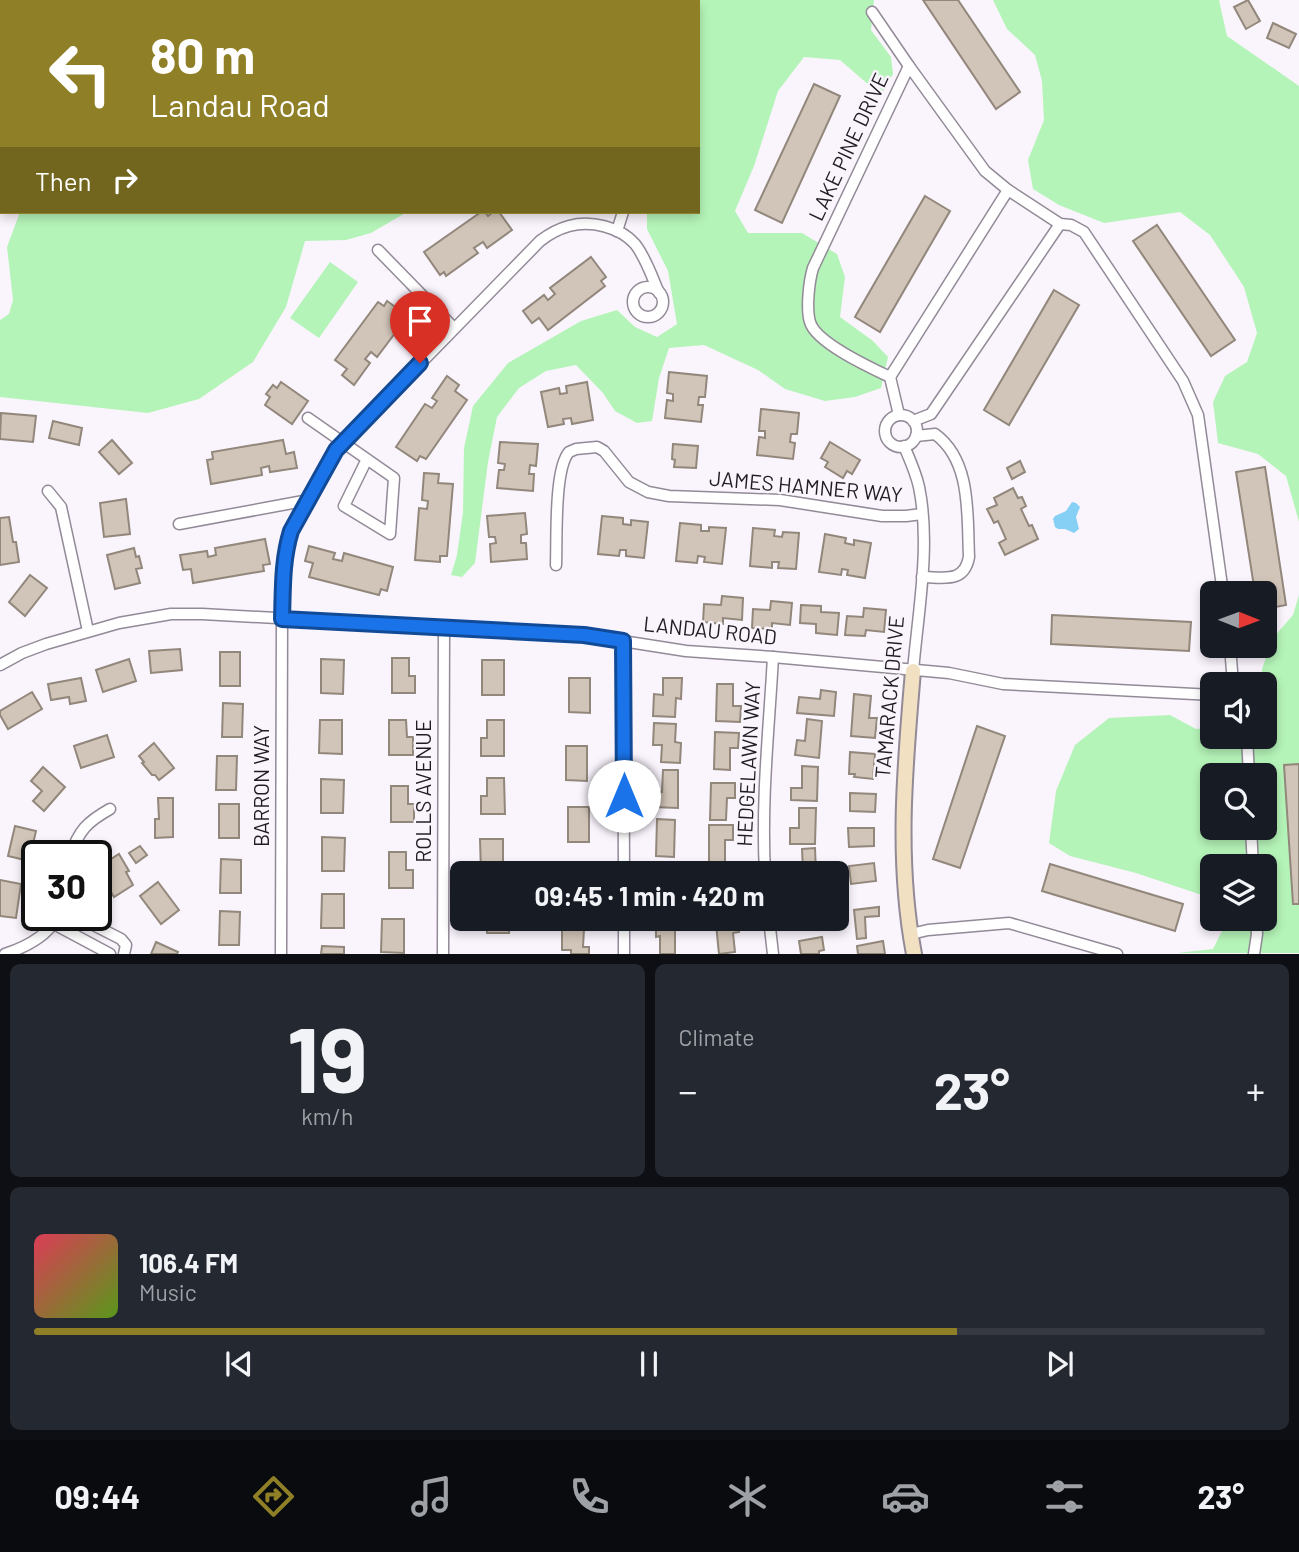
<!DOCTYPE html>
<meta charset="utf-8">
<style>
:root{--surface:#171b24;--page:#242831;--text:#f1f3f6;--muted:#9ea1a6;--line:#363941;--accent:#8f7f26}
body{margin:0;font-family:Barlow,sans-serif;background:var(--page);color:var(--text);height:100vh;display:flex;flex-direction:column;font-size:26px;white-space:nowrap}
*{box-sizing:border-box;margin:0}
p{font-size:23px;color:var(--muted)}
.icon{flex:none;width:38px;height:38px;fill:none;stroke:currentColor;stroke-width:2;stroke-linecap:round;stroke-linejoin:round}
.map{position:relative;height:954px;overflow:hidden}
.panel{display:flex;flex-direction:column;gap:10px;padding:10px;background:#0d0f14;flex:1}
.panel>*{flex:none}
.top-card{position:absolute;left:0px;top:0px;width:700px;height:214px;box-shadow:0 4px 10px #0003;background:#8f7f26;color:#fff;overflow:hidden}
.needle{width:46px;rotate:91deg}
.controls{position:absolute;left:1200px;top:581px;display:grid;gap:14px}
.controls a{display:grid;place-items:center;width:77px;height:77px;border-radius:10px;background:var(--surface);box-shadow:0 4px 10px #0003;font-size:35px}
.speed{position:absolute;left:21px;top:840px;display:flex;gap:14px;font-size:35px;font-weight:700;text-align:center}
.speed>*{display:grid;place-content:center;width:91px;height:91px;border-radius:50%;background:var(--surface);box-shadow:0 4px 10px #0003;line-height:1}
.speed .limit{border:4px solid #111;border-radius:10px;background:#fff;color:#111}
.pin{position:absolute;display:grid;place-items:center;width:60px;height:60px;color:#fff;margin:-72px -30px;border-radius:50% 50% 50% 0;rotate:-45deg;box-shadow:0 0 7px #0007}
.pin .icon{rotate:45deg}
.me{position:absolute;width:77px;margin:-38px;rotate:0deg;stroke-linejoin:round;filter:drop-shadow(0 0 5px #0008)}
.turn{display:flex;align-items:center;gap:24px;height:147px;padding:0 35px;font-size:32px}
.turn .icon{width:91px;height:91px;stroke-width:2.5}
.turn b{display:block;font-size:49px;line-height:60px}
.then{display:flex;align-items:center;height:66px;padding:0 35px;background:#0003;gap:14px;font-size:26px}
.big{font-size:52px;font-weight:700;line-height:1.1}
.panel .tile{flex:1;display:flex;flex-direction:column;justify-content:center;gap:10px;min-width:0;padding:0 24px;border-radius:10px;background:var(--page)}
.panel .dial{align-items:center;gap:0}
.dial b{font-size:91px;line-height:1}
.song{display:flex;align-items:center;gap:21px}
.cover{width:84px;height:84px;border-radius:10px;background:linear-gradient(135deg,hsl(350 70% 55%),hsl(90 70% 35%))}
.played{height:7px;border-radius:4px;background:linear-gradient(90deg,var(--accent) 75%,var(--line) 75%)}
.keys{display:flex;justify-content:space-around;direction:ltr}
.heat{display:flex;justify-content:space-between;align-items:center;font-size:38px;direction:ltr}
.panel .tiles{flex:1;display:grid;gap:10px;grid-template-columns:1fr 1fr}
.tile:last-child{grid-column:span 2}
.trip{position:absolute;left:450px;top:861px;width:399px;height:70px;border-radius:10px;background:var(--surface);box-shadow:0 4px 10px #0003;font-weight:700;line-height:70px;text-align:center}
.tab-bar{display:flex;height:112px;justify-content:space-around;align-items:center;background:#090b0e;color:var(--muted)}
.tab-bar .icon{width:49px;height:49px}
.tab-bar .active{color:var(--accent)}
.tab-bar b{font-size:32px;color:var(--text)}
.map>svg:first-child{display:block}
.green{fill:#b5f4b8;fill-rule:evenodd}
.water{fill:#87d0f5}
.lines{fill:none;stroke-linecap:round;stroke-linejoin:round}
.stream{stroke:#87d0f5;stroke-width:3.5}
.building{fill:#d1c4b8;stroke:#92877b;stroke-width:2}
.street-casing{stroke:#938a98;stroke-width:13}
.secondary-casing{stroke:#938a98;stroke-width:18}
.street{stroke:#fff;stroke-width:10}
.secondary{stroke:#f2e0c2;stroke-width:14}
.route-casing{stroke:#114b97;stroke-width:18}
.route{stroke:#1a73e8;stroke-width:12}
.labels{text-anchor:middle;stroke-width:5;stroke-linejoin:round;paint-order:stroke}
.street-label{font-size:21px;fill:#201c22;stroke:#faf4fd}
</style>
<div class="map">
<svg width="1299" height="954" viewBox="0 0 1299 954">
<rect width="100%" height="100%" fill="#faf4fd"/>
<g class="green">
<polygon points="0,0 474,0 475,2 2,2 2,103 0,105"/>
<polygon points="641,0 874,0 871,30 891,57 893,74 884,91 870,86 840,60 804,57 778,91 754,166 735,211 748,233 802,233 837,254 845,277 840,317 873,341 888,357 881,388 855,397 825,401 785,389 758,370 704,345 669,348 659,378 652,421 637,423 615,411 603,393 576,365 546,371 519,388 497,417 488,462 475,563 462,577 451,575 457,555 463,512 464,448 473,406 508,363 581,321 617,310 635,327 657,337 677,324 668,271 647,229 647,212 698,212 698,2 642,2"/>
<polygon points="993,0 1219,0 1227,36 1299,86 1299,522 1286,476 1258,454 1218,443 1213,402 1225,376 1247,362 1257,333 1244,287 1210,235 1180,212 1104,223 1059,205 1033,189 1028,160 1044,120 1042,81 1035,55 1007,29"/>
<polygon points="20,212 407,212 371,233 346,240 305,241 286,307 253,362 199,399 148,413 0,397 0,320 9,314 13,300 7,247"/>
<polygon points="330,262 358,282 319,338 290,318"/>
<path d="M1299 595V953H1177L1213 949 1222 931 1216 919H1265V866H1213V912L1205 896 1136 873 1070 856 1049 843 1056 791 1075 745 1109 718 1170 715 1196 729 1213 727V737H1265V684H1262V669L1273 638 1293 615ZM1213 775H1265V828H1213Z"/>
</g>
<polygon class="water" points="1072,502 1076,503 1080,507 1076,517 1079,529 1074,533 1065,529 1058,529 1055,527 1053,519 1055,516 1066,511"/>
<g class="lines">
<g class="stream">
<polyline points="283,2 285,0"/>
<polyline points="0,193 2,193"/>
</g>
</g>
<g class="building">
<polygon points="923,0 958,0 1020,92 996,109"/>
<polygon points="1248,0 1260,21 1246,29 1234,7"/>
<polygon points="1273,23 1296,34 1289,48 1267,38"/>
<polygon points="814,84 840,96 782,223 755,210"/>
<polygon points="925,196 950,211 880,332 855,317"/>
<polygon points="481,212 485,212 488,216 493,212 499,212 512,230 487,248 483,242 474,248 478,253 446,276 444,272 440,275 424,252"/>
<polygon points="1157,225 1235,340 1211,356 1133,241"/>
<polygon points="591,257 606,277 601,281 605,286 548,330 539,318 532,323 523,311 544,295 548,300 555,294 550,288"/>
<polygon points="1054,290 1079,305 1009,425 984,410"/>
<polygon points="387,301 408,316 377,357 371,352 365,359 370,363 354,385 342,375 347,369 335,360 378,302 384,306"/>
<polygon points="669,372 707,376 705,397 699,397 698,405 703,405 701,422 665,418 667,400 673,401 673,394 667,393"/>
<polygon points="447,376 459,385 455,391 467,400 426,459 420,456 417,461 396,447 425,404 432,408 437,401 432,398"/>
<polygon points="281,382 308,401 292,424 265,405 270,397 266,394 273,385 277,388"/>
<polygon points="587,382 593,420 572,424 571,418 563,419 564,424 548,427 541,392 559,388 560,394 567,393 566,386"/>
<polygon points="761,409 799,413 797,434 791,434 790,442 795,443 793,459 757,455 759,437 765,438 765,431 759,431"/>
<polygon points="1,413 36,416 33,442 0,439"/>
<polygon points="53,421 82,428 79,445 49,438"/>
<polygon points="112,440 132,463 119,474 99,452"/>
<polygon points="283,440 286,454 294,452 297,468 270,472 269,466 261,468 262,475 211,484 207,460 213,459 212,452"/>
<polygon points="500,442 538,444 536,466 530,465 529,474 534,474 533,491 497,488 499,470 504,470 505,464 498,463"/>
<polygon points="830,442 860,460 852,474 847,471 843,478 825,467 828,462 821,458"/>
<polygon points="673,444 698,446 696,468 674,467 675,460 672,459"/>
<polygon points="1020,461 1025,472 1012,479 1007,468"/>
<polygon points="1265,467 1286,605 1265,609 1265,593 1255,593 1236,472"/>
<polygon points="424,473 439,474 438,483 453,484 447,556 440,556 440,562 415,560 419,508 427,509 428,501 422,500"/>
<polygon points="1013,488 1018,498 1022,497 1026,506 1021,509 1029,526 1032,525 1038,539 1005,555 999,543 1006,539 998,521 994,523 987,509 997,505 994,498"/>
<polygon points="126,499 130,534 104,537 100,503"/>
<polygon points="525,513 527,534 521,535 521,543 526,543 527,559 491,562 490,544 496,543 495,537 489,537 487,516"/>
<polygon points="602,516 623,518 623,524 631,525 631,520 648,522 644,558 626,556 626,550 620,550 619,556 598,554"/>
<polygon points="9,517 13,542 16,542 19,562 0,565 0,518"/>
<polygon points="680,523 701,525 701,531 709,531 709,527 726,528 722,564 704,562 705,557 698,556 697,563 676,561"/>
<polygon points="753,528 775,530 774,536 782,537 783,532 799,533 796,569 778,568 779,562 772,562 772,568 750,566"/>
<polygon points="825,534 846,538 845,543 854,545 854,540 871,543 865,578 847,575 848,570 842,569 841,575 819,572"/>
<polygon points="265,539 270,564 263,565 264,571 193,583 191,569 183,570 180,555 207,551 208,557 216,555 215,548"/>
<polygon points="309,546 335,553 333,559 342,561 344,553 393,567 387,591 381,589 379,595 309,577 313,563 305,561"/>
<polygon points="134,548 136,557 139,556 142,568 136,569 140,583 115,589 107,555"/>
<polygon points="30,575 47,588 25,616 9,602"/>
<polygon points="722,596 743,598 742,620 723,618 723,624 703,622 704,604 721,605"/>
<polygon points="771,601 792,603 790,625 772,623 772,629 752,628 753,609 770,610"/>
<polygon points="801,605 821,606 821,612 839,613 837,635 816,633 816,624 800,623"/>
<polygon points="864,608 886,610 884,632 866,630 865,636 845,635 847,616 863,617"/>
<polygon points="1052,615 1191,622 1189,651 1051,644"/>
<polygon points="180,649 182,670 151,673 149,651"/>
<rect x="220" y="652" width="20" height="34"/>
<polygon points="392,658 409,658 409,676 415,676 415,693 392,693"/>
<polygon points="129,659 136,681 103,692 96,670"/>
<polygon points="321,659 344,660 343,694 321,693"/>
<rect x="482" y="660" width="22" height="35"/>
<polygon points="81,678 86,701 70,704 69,697 51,700 48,684"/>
<polygon points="569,678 590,678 590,713 569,712"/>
<polygon points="663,678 682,678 681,699 676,698 675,717 653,716 654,694 663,695"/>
<polygon points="717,684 733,684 733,706 741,706 740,722 716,721"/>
<polygon points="821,690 836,692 834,716 797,713 799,697 820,699"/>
<polygon points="32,692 42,709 8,729 0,715 0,711"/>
<polygon points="854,694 871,696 869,718 877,718 875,738 851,736"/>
<polygon points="223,703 243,704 242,737 222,737"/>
<polygon points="807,719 822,721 819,758 795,755 797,740 805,741"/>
<polygon points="320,720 342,720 342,754 319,753"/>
<polygon points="389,720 406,720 407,737 413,737 413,755 389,755"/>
<polygon points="487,720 504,720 504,756 481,756 481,738 487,738"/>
<polygon points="654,723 676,724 675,742 681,743 680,763 661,762 662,745 653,745"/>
<polygon points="977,726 1005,736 960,868 933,859"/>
<polygon points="715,732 739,733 738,748 730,748 730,770 714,769"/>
<polygon points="107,735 114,757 81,768 74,746"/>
<polygon points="154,743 174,768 159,780 155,775 152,775 142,763 144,762 139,756"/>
<polygon points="566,746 587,746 587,781 566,780"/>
<polygon points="850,752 875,754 873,779 854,777 855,774 849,774"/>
<polygon points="217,756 237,756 236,790 216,790"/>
<polygon points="1299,764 1299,904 1293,904 1284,765"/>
<polygon points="802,766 818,767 817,801 791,800 791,788 802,788"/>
<polygon points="43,767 65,787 44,811 33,801 42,791 31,781"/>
<polygon points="663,770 678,770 678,808 653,807 654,791 662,792"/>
<polygon points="487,778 504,778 505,814 481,814 481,796 487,796"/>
<polygon points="321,779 344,780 343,813 321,813"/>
<polygon points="711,783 735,783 735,798 727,798 726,820 710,820"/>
<polygon points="391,786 408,786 408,804 414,804 414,822 391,822"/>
<polygon points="850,793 876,794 875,812 850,811"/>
<polygon points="158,798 173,798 173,837 155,838 155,819 159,819"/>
<rect x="219" y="804" width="20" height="34"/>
<rect x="568" y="807" width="21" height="35"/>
<polygon points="799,808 816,808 815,844 790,844 790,828 799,828"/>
<polygon points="657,819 675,820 674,857 656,856"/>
<polygon points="709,825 733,825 733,840 725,840 725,862 709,862"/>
<polygon points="15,826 36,831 29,861 8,856"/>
<polygon points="848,828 874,828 874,846 849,847"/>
<polygon points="322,837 345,838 344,871 322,871"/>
<polygon points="480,839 503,839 503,872 481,873"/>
<polygon points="140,846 147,855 136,863 129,853"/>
<polygon points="815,848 816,873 792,873 792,871 803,871 802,849"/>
<polygon points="389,852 406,852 406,870 413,870 413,888 389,888"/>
<polygon points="119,854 129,871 126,872 133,885 114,897 97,868"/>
<polygon points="221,859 241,860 241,893 220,893"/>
<polygon points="874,863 876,881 851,884 849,866"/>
<polygon points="1050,864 1183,904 1175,931 1042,891"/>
<rect x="563" y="866" width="22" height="7"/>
<polygon points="0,880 21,884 16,918 0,916"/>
<polygon points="158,882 179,910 161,924 140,896"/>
<polygon points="322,894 344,894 344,928 321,928"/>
<polygon points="879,907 879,916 865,917 866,938 857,939 854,910"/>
<polygon points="220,911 240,912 239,945 219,945"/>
<polygon points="382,919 404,919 404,953 381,952"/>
<polygon points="487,919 510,919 509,933 487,933"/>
<polygon points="656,919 675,919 675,954 660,954 660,936 656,937"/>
<polygon points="738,922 739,932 733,933 735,952 719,954 716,924"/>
<polygon points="562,928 584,929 583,947 589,947 589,954 571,954 571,950 562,950"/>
<polygon points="822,937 824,950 819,951 819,954 801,954 799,941"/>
<polygon points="883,941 885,954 858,954 857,946"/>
<polygon points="156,942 178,952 177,954 151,954"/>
<polygon points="322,946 344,947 344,954 321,954"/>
</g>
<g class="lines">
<g class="street-casing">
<g id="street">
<polyline points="570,0 570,2"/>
<polyline points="872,12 909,66"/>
<polyline points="617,231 623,212"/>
<polyline points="378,250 454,328"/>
<circle cx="648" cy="302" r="15"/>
<polyline points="890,377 1008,190"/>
<path d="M899 415 890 377C871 368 816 343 810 322 806 309 809 281 813 268L909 66 985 171 1008 190 1060 224 1071 225 1084 232 1183 381 1198 415 1223 593"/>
<circle cx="901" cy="431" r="16"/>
<polyline points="308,418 394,478 390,534 344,506 367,459"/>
<polyline points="913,421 931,414 1060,224"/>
<path d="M916 436 935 434C972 461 967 516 969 557 964 584 943 577 922 577"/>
<path d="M904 446C910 460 916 473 919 487 931 545 918 612 913 671"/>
<polyline points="48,491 61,507 88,631"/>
<polyline points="179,524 309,500"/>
<path d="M556 565C557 540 554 469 569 452L576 449 597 447 604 451 629 482 648 492 669 496 780 500 882 516H906L922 514"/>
<polyline points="623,641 624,873"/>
<polyline points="1230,646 1233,684"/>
<polyline points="0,665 22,653 46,644 119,623 171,614 202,614 584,635 686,651 773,657 949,673 1003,684 1213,695"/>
<polyline points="1247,737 1249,775"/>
<polyline points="1251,828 1253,866"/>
<path d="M70 856C79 830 87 822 110 809"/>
<path d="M765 873C761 801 769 729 773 657"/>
<polyline points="74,915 121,939 126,945 124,954"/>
<polyline points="624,919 624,954"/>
<polyline points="769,919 773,954"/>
<polyline points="54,924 110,954"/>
<polyline points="911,934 928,930 1009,923 1117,954"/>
<path d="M5 954C26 947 49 936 58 915"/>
<path d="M281 954 282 619C283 589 282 560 291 531L336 450 540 241C549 234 558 229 569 226 591 220 620 227 635 244 646 258 652 277 659 293"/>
<polyline points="443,954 444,628"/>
<polyline points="1254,954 1257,934 1256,919"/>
</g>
</g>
<g class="secondary-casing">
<path id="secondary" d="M913 671C905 765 896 860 914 954"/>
</g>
<use href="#street" class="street"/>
<use href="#secondary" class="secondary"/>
</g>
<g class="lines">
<g class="route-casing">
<path id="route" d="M420 363 336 450 291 531C282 560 283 589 282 619L584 635 623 641 624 796"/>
</g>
<use href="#route" class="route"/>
</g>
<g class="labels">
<g class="street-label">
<text transform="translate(849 147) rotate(-65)" y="7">LAKE PINE DRIVE</text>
<text transform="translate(806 487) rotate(5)" y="7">JAMES HAMNER WAY</text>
<text transform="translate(710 631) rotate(6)" y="7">LANDAU ROAD</text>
<text transform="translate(890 697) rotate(-85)" y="7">TAMARACK DRIVE</text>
<text transform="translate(749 764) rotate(-87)" y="7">HEDGELAWN WAY</text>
<text transform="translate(262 786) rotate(-90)" y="7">BARRON WAY</text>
<text transform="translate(424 791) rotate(-90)" y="7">ROLLS AVENUE</text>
</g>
</g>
</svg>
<div class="controls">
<a><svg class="needle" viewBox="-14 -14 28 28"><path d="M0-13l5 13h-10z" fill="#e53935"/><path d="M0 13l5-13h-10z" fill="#9ea1a6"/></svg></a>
<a><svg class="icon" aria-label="sound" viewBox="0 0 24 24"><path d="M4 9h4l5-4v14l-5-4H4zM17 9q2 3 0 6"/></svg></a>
<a><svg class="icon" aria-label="search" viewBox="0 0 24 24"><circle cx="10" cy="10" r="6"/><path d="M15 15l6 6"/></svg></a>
<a><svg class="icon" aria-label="layers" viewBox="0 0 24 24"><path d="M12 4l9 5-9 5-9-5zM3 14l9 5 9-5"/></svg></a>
</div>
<div class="speed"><div class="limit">30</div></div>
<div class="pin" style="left:420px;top:363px;background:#d93025"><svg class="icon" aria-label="arrive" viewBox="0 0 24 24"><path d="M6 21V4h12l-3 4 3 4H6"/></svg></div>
<svg class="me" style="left:624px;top:796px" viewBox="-20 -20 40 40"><circle r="19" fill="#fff"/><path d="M0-13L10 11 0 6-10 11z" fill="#1a73e8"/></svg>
<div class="trip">09:45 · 1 min · 420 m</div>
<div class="top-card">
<div class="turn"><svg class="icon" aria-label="left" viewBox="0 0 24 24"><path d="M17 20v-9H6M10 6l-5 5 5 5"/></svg><div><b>80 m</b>Landau Road</div></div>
<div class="then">Then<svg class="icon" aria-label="right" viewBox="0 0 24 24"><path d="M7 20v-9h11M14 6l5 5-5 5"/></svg></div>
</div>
</div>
<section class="panel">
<div class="tiles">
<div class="tile dial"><b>19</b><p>km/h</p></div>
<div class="tile"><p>Climate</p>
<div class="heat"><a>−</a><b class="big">23°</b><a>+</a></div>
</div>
<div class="tile">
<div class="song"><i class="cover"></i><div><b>106.4 FM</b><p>Music</p></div></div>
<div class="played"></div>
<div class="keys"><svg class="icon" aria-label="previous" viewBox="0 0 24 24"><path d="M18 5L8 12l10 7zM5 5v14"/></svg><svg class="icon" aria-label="pause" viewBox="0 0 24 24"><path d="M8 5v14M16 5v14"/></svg><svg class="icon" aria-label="next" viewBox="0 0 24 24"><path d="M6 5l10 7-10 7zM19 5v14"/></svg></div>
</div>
</div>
</section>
<nav class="tab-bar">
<b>09:44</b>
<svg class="icon active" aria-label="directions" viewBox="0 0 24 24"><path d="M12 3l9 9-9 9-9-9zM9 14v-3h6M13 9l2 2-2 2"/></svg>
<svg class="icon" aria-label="music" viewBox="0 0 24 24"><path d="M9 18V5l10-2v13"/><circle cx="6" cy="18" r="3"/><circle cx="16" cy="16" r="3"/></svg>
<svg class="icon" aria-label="phone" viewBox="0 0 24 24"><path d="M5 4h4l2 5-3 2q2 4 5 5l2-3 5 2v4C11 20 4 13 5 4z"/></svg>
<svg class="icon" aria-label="climate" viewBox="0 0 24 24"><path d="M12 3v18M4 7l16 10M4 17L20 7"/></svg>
<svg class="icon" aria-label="car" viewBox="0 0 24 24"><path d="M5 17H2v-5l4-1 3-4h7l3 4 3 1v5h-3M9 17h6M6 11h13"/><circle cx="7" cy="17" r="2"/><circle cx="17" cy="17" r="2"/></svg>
<svg class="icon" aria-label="filters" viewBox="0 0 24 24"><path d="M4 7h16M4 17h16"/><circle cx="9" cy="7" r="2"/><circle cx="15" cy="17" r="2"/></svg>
<b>23°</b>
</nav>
